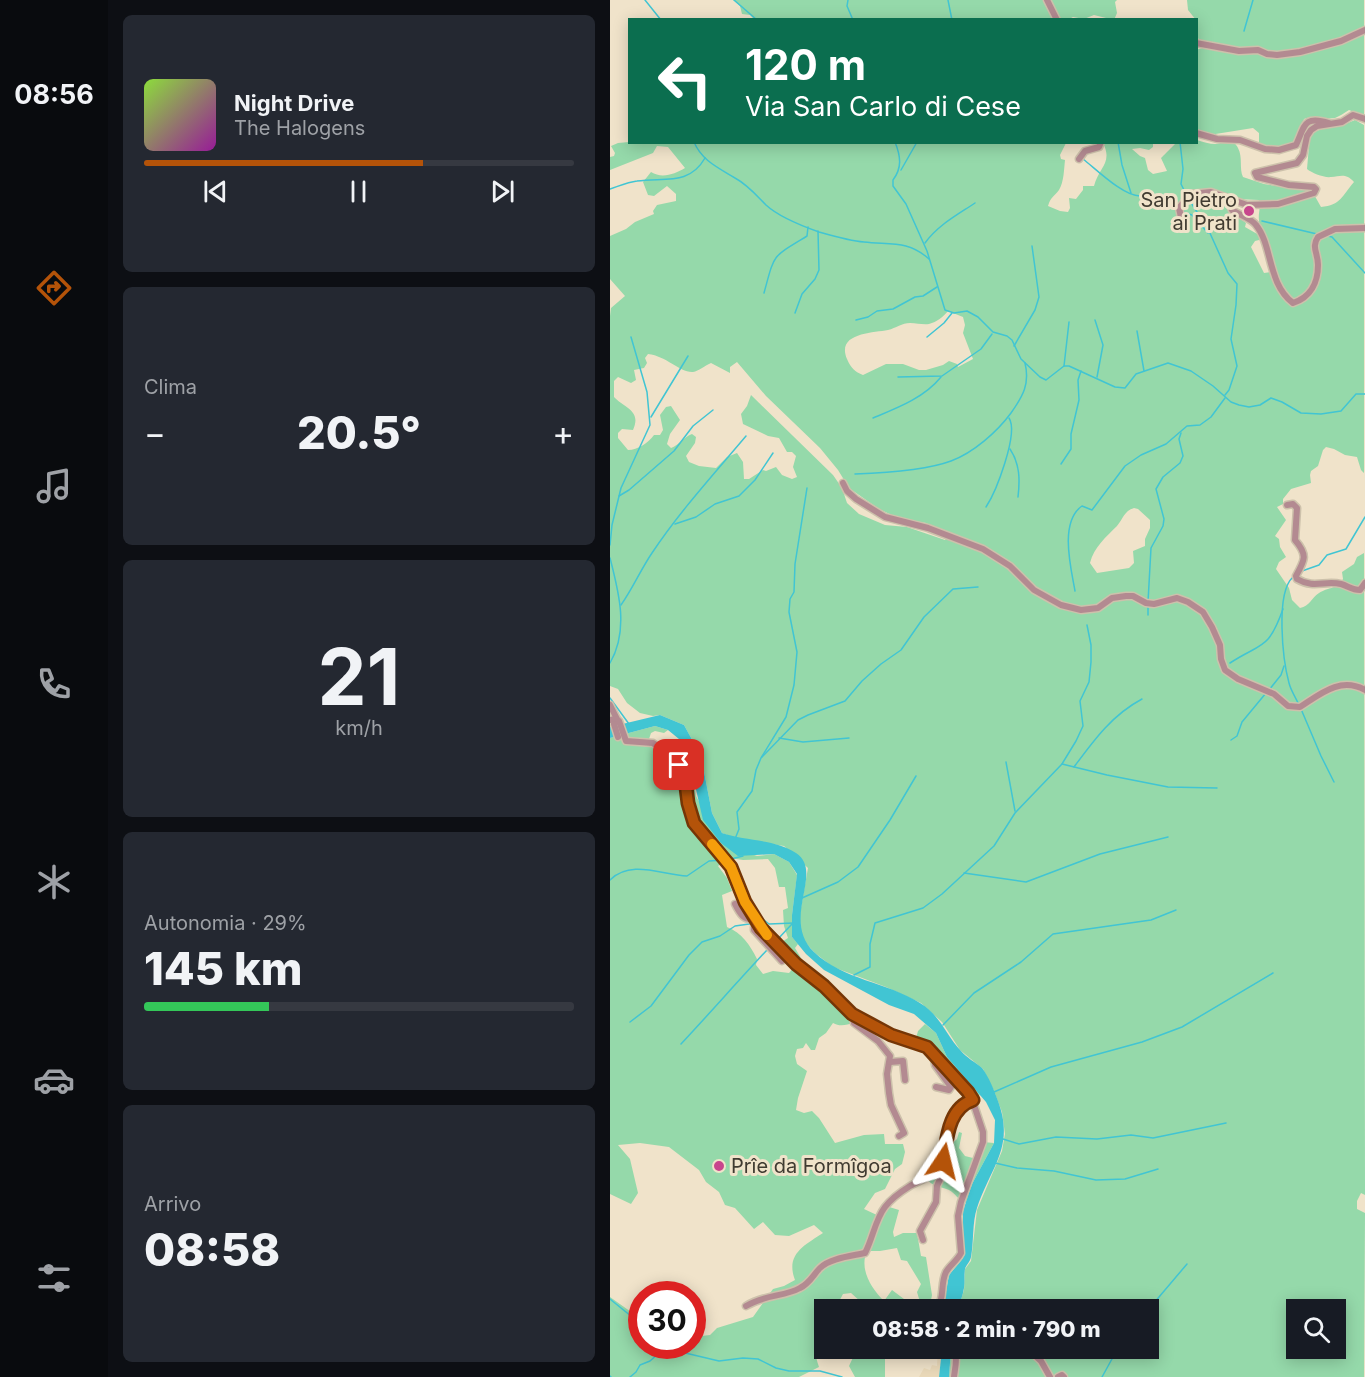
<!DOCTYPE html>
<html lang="it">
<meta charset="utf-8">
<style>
:root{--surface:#171b24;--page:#242831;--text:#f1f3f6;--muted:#9ea1a6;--line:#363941;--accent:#b45309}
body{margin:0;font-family:Inter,sans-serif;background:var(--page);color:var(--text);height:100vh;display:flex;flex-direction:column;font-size:22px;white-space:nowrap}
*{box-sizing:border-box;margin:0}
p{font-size:20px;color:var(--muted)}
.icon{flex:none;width:33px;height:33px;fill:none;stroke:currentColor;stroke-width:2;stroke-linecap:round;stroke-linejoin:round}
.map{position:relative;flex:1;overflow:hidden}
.details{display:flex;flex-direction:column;gap:15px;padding:15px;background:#0d0f14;width:502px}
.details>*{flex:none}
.top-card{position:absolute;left:18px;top:18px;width:570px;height:126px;border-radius:0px;box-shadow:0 3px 15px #0003;background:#0b6e4f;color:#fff;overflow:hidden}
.controls{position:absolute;left:676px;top:1299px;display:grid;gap:12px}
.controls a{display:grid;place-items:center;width:60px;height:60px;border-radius:0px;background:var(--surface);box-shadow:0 3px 15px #0003;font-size:30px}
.speed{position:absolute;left:18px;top:1281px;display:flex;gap:12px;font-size:30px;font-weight:700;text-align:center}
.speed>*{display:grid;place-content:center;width:78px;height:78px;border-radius:50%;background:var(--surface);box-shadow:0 3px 15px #0003;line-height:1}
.speed .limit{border:9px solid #d22;background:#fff;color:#111}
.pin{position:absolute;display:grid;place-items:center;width:51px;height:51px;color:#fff;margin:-26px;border-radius:12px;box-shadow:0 3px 9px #0006}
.me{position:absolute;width:66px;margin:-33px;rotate:10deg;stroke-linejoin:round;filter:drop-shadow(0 0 4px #0008)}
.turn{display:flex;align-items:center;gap:21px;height:126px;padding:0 18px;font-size:27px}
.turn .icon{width:78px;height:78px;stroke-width:2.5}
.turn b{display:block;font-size:42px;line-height:51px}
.big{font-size:45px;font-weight:800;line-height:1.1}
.details .tile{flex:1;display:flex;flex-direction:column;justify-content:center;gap:9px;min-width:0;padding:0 21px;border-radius:9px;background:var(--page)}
.details .dial{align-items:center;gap:0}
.dial b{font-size:78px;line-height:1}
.song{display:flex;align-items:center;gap:18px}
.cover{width:72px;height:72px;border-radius:9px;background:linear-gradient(135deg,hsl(90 70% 55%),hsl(300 70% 35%))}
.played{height:6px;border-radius:3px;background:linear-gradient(90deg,var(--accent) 65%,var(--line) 65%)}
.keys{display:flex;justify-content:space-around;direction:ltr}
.heat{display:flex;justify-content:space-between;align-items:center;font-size:33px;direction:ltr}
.charge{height:9px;border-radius:4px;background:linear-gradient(90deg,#34c759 29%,var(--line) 0)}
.trip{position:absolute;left:204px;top:1299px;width:345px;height:60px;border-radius:0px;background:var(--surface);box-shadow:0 3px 15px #0003;font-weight:800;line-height:60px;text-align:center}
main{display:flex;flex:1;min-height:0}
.tabs{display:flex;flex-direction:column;width:108px;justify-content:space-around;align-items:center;background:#090b0e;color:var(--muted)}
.tabs .icon{width:42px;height:42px}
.tabs .current{color:var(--accent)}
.tabs b{font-size:27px;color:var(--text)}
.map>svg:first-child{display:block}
.built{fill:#ead9b9}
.green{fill:#95d9aa;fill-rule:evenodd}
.water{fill:#41c5d3}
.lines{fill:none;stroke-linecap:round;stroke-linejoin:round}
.stream{stroke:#41c5d3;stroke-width:1.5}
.minor-casing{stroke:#cdc1ab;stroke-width:9}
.minor{stroke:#b38a91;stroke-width:6}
.route-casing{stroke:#753606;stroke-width:15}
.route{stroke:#b45309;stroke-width:10}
.slow{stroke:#f59e0b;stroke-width:10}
.poi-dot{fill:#c8468d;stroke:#f0e3ca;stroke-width:2}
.labels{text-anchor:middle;stroke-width:6;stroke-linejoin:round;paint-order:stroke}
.poi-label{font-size:20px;fill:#403b31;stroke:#f0e3ca;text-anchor:end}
</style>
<main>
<nav class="tabs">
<b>08:56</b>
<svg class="icon current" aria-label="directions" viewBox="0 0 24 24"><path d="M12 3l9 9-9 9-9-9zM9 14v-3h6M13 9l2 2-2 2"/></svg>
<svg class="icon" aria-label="music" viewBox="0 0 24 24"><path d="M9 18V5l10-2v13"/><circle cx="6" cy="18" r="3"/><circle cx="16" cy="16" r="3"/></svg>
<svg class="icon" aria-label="phone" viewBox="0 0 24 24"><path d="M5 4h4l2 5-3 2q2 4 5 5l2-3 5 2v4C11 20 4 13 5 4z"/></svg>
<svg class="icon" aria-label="climate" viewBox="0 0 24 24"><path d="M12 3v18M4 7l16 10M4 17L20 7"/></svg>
<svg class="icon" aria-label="car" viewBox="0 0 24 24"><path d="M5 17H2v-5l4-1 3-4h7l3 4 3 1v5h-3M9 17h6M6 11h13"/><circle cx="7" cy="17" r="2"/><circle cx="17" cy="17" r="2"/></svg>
<svg class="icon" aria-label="filters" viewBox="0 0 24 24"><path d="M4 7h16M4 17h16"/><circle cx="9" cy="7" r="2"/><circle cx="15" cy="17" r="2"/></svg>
</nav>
<section class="details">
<div class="tile">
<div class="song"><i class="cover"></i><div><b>Night Drive</b><p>The Halogens</p></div></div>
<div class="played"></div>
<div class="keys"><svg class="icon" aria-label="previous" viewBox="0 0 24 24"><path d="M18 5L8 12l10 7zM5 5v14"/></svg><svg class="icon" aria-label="pause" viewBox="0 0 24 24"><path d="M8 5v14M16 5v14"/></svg><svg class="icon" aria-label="next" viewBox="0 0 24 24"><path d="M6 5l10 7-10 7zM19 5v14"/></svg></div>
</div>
<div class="tile"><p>Clima</p>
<div class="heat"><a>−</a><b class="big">20.5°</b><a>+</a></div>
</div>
<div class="tile dial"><b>21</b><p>km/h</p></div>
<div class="tile"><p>Autonomia · 29%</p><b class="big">145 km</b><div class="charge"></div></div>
<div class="tile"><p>Arrivo</p><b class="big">08:58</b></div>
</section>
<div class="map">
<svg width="755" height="1377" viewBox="0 0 755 1377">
<rect width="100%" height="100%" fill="#f0e3ca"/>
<polygon class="built" points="328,1349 332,1349 329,1377 309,1377 314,1368 320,1370 322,1365 327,1366"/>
<g class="green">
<polygon points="123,0 507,0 505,2 507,13 504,20 484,15 474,19 463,17 457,20 145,20 140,15 132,14 130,6"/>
<path d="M577 0H754V116L739 110C734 113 730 116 725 118 713 120 707 114 694 119L688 136 682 146 673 148 649 145V133L643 128 593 136 587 130 586 50 592 48 594 45 593 41 587 38 586 20 578 10Z"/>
<path d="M745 120 754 125V473L751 470 747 457 735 455 724 449 716 447 713 450 708 466 701 471 700 475 701 483 681 489 673 499V504L667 507 676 520 665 536 669 539 670 547 676 557 669 562 666 569 679 588 682 600 690 608C700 606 701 598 709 593 718 587 726 590 733 579L732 572 744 564 747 557 754 553 755 1195 751 1193 747 1201V1209L755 1213 754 1377H339L341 1349 538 1348V1310L348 1309 354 1290 355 1269 361 1261 367 1210 392 1151 395 1134 392 1112 384 1091 373 1069 350 1050 332 1022 311 1003 276 987 223 967 205 953 195 942 190 931 189 919 198 868 174 846 125 838 112 833 102 813 91 756 74 725 50 715 43 716 30 713 17 703 8 689 0 686V316L1 308 15 296 0 279V236L16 229 25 222 44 214 43 211 47 205 66 201V194L57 186 44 196 38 195 33 182 41 172C52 179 65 174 75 168L58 147 47 146 43 153 0 170V157L4 156 5 153 1 146 8 143 19 142 456 143 450 155 451 159 455 160C454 169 454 182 449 190 444 197 441 196 438 206L450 211 458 212 460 208 459 198 466 199 473 190V186H484C489 167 503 163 493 143H543V147L539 150 530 148 522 149 530 156 535 158 538 170 543 174 557 171 551 158 566 143 586 142 587 140C593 142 599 144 606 144 615 143 623 138 628 148 633 157 629 169 633 177L654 184 702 191 711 207C731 205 732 196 744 182 736 173 731 176 721 177 714 178 702 173 697 169L700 134C713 126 731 127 745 120ZM613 194 627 199 649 200C651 208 648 213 649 220 649 238 664 251 661 272L654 273 641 247 645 241 649 240V235L635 227 636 223C624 214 615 209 613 194ZM338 311 353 317 355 325 353 333 363 359 348 367 347 364 339 361 333 365 316 370H309L293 364H276L253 375C245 372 241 368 237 359 226 333 262 333 278 330 286 328 292 323 300 323 307 323 313 325 319 324 327 322 333 317 338 311ZM38 354C57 356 70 373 83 372 89 371 94 366 101 363L120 373V367L127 362 156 396 210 448 228 470 239 488 269 509 288 518 316 523 339 535 335 540 297 527 275 525 249 514 237 503 232 488 223 475 141 395 137 406 131 414 133 424 158 436 169 438 177 452H182L186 456 183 467 187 477 182 479 172 475 166 467 156 471 153 470 139 479H134L133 462 127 453 117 457 106 468 89 466 79 462 76 456 85 443 86 437 82 434C74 437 69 445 61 448L57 444 60 434 70 420 61 406 56 407 50 415 53 430 50 435H44C38 443 28 450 18 450L8 438V433L12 429 23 430C32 410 14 408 4 397V381L8 377 21 383 26 380 24 370 34 368 37 363 35 358ZM524 508 528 509 540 520V528L535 539V546L523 551 524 563 519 568 487 573 480 563C484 547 496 537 507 526 513 519 514 511 524 508ZM687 1310H726V1348H687Z"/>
<path d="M45 726 58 730 54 733 45 731 41 733 38 742 67 758 56 740 63 742 69 739 79 759 86 796 111 843 147 856 164 854 179 862 187 875 182 915V937L188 944 185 948 197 968 242 1014 244 1023C236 1025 230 1027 223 1023L216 1033 209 1038 205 1050H201L196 1043 193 1048 187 1049 185 1056 187 1064 197 1071 188 1098 186 1110 194 1113 202 1111 209 1118 225 1143 254 1135 274 1134 275 1144H293L295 1152 292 1164 285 1169 275 1189 265 1193 254 1209 269 1216 276 1206 289 1210 283 1232 284 1237 293 1233H307L311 1256 316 1257 322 1295 321 1300 315 1303 310 1302 307 1292 311 1284 297 1261 291 1260 287 1248 270 1251H257C249 1269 261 1288 274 1301L282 1290 294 1299 297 1309H254L251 1302 241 1293 233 1294 225 1309 214 1310V1335L210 1336C203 1347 205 1355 209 1367L189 1377H0V1297L31 1319 32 1346H82L83 1337 100 1335 107 1328 143 1317 163 1289 174 1286 185 1280C175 1254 195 1245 213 1233L204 1225 179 1236 165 1235 153 1222 144 1229 125 1208 115 1205 109 1192 96 1182 89 1170 59 1147 30 1143 8 1145 20 1159 28 1193 21 1204 0 1194V738ZM120 858 133 860 158 859 165 868 169 887H175L178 908 173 910 174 926 178 938 167 945 186 965 179 973 163 971 153 974 146 965 147 959C140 945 132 933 117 927L112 895 122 891 117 878 108 866Z"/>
<polygon points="315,1024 326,1033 337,1057 370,1095 362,1099 347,1079 340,1083 331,1073 323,1054 305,1042 308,1031"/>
<path d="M349 1132 352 1133 349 1148 355 1156 367 1159 373 1142 384 1143 362 1184 356 1203C348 1200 346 1194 339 1190 330 1186 321 1187 316 1177L330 1167 334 1151 347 1139Z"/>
<polygon points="247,1349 282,1349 282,1356 275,1357 275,1377 245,1377 239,1366"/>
</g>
<g class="water">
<path d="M50 715 74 725 91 756 102 813 112 833C135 841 165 839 186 853 215 872 170 919 204 952 233 980 277 982 310 1003 330 1015 336 1035 351 1051 357 1058 365 1062 372 1068 379 1077 384 1090 388 1101 405 1147 381 1166 367 1208 362 1223 364 1241 361 1257 360 1262 356 1265 355 1269 354 1275 355 1282 354 1288 353 1295 350 1302 348 1309L333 1308 339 1275 353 1258V1211L362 1184 384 1143 385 1120 376 1102 337 1057 326 1033 304 1014 279 1005 214 970 196 954 182 937V915L187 874 179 862 164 854 128 856 111 843 93 820 79 759 69 739 58 730 45 726 0 738V727Z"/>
<polygon points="332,1349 341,1349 339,1377 329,1377"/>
</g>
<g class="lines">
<g class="stream">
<polyline points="35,0 51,20"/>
<polyline points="124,0 147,20"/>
<polyline points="238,0 237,6 243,20"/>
<polyline points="338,0 342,20"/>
<polyline points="634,31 643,0"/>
<path d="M84 142C92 161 109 168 125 178 138 185 146 195 156 205 169 217 192 226 209 232 223 236 240 241 254 242 280 245 298 240 319 259"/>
<path d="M285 142C291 157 292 168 283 180V186L296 204 317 251 335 310 344 313 357 311 368 317 383 332 397 336 402 340 411 359 430 377 436 380 454 366H459L505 387 515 388 526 374 558 363 581 371 603 386 621 402 629 405 639 407 650 405 661 398 672 402 691 413 711 414 731 411 746 394H755"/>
<polyline points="508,142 512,165 521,193"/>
<polyline points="570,142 573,169 571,184 576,194"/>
<path d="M473 159C486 169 513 196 530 196 539 196 545 193 554 195L562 207 566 209"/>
<polyline points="291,170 307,142"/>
<path d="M0 189C9 186 18 182 27 181 54 177 79 186 95 158"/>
<polyline points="580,201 599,231 618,273 627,284 626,305 621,339 627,366 619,390 615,395"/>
<polyline points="573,212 582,215 598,233"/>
<polyline points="652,221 707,234"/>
<polyline points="718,236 722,237 755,273"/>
<path d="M315 243C328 225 347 215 365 203"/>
<path d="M154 293C165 253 161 258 197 236L198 227"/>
<polyline points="185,313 192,294 205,279 209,270 208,231"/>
<polyline points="246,320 258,317 267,311 283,309 305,297 313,296 327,287"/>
<polyline points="485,320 493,345 487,377"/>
<polyline points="527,331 534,371"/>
<polyline points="317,337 334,323 342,313"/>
<polyline points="404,346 425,310 429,297 422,246"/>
<polyline points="454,366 459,322"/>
<polyline points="288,377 332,376 371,349 382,334"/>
<polyline points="41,417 78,356"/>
<path d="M263 418C287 408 314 398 331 377"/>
<path d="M400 449C410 464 410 480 408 497"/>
<polyline points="451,464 461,449 461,434 469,400 468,380 471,371"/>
<path d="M245 474C271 473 317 470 341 461 363 453 387 432 401 413 413 396 420 384 415 363"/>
<polyline points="9,496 19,490 64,451 83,426 103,410"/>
<path d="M376 507C386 492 409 433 399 418"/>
<polyline points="65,524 86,517 105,504 129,496 145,480 163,453"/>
<polyline points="0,545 2,525 11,488 40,425 37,392 21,337"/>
<path d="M0 558C9 593 19 630 0 663"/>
<polyline points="692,571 709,565 717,555 736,549 755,517"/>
<path d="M683 577C665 593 673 661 679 683 681 691 686 698 689 705"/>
<path d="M465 591C461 568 449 522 472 506L482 510 515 466 531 455 556 444 577 426 590 425 601 417 615 398"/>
<polyline points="538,602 541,548 553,526 554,519 546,489 553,477 570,463 573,456 569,439 571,433"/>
<path d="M11 605C23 588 31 569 42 553 70 511 104 474 136 436"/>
<polyline points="538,615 538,607"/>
<path d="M620 663C652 642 658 651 673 609"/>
<polyline points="659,690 671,675 674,666"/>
<polyline points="0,698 19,724"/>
<polyline points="691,709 711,756 724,782"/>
<polyline points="169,738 193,742 239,738"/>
<polyline points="621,740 627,736 632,722 656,693"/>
<polyline points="152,757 188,720 198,715 235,701 252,681 271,664 291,650 314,617 343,589 368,587"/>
<polyline points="396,762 405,811"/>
<polyline points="452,764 497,775 558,787 607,788"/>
<path d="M464 767C484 740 502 715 532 699"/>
<polyline points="125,839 129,829 127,812 142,791 146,770 151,758 176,717 184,685 187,652 179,612 180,599 184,592 185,564 197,488"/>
<polyline points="117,860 133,856"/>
<polyline points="354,873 416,882 490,854 558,837"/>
<path d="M0 880C21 859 52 875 77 876L99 861 113 860"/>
<polyline points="192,898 228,882 248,867 280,820 306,776"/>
<polyline points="151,921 154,920 159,924 184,923"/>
<polyline points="167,940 182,924"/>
<polyline points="244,975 260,967 260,944 265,923 313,908 332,894 384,846 405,813 452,764 466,741 473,726 470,701 479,682 481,662 481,645 477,625"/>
<polyline points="20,1022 41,1006 79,955 92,942 110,936 125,926 146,923"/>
<polyline points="333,1025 364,993 411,962 443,934 541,920 566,910"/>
<path d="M71 1044C100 1013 128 981 157 950"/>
<polyline points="384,1092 441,1067 532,1042 572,1027 663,973"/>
<polyline points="393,1139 409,1144 446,1137 487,1139 521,1135 543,1138 616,1123"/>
<polyline points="385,1163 407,1168 444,1171 486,1180 515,1179 548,1169"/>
<polyline points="0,1299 32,1325"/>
<polyline points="538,1310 577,1264"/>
<polyline points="60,1346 71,1352 109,1361 133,1358 148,1359 166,1368 179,1371 210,1371 232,1377"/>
<polyline points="0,1376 1,1377"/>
<polyline points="20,1377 26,1372 30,1365 40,1361 57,1346"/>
<polyline points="492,1377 508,1348"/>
</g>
<g class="minor-casing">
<g id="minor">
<polyline points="437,0 447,20"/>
<polyline points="586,43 629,51 648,50 657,54 667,55 690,52 731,41 755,30"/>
<path d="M586 133 607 139 630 140 655 149 669 150 686 145C695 126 693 115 719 123"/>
<polyline points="469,159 475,151 489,147 491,142"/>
<path d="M623 201 620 205 622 210C629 215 641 218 646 225 663 246 657 283 683 303 701 297 708 282 708 265 708 253 701 247 708 237L725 229 755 228"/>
<polyline points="572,222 569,208 581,194 601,192 637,205 668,204 704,193 706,189 704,187 679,185 647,177 645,173 687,163 693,155 697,136 701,130 707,126 732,122 743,115 755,119"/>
<path d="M233 483 237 491 246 499 275 517 318 528 373 549 400 566 424 590 451 605 471 610 488 608 502 598 516 596H523L536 603 544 604 567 598 578 602 593 612 602 627 610 645 611 659 615 670 628 679 664 694 678 706 690 707C709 695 730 676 755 690"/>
<path d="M677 505 683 504 687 508 685 540C698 555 695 560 686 576L687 579C704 589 715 580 731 584 738 586 742 590 750 590L755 583"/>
<polyline points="0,705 7,719"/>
<path d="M0 720 5 719 9 721 16 741 43 743 66 760 75 779 78 803 84 823 121 867 135 902 151 928 186 964 214 986 242 1014 281 1035 317 1047 340 1070 362 1099 373 1132V1142L351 1202 348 1216 351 1253C347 1261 340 1265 336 1272 330 1284 335 1298 327 1310"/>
<polyline points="4,724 8,737"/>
<path d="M125 904C130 914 134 921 145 919"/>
<polyline points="149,924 144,927 144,930 172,961"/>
<polyline points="242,1014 244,1023 268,1041 280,1056 277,1074 279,1093 281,1105 294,1133 289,1136"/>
<polyline points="323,1054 325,1065 341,1087 339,1090 326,1087"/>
<polyline points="280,1062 293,1061 295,1080"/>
<polyline points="313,1240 310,1231 326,1202 327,1186 336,1166 334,1157"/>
<path d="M136 1306C156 1294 174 1297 190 1288 200 1283 203 1275 210 1268 220 1258 242 1256 255 1253 263 1238 265 1220 275 1207 281 1199 292 1191 300 1186 310 1180 324 1176 331 1166 335 1160 334 1151 335 1144 337 1126 345 1106 363 1100"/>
<polyline points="226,1348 231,1351"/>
<path d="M341 1348C349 1356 345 1367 344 1377"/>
<polyline points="376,1348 383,1352 388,1348"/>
<polyline points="417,1348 431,1361 440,1377"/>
<polyline points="448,1377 452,1375 454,1377"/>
</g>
</g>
<use href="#minor" class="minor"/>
</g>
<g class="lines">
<g class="route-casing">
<path id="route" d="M69 765 75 779 78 803 84 823 121 867 135 902 151 928 186 964 214 986 242 1014 281 1035 317 1047 358 1092 363 1100C338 1108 337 1139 333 1161"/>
</g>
<use href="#route" class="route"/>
<polyline class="slow" points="102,844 121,867 135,902 157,935"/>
</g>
<g class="poi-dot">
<circle cx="639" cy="211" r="6"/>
<circle cx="109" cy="1166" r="6"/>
</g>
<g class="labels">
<g class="poi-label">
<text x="627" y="207">San Pietro<tspan x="627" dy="23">ai Prati</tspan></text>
<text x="121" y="1173" text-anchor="start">Prîe da Formîgoa</text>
</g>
</g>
</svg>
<div class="controls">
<a><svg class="icon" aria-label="search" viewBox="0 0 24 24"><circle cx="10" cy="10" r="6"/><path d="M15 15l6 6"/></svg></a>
</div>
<div class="speed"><div class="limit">30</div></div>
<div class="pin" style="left:69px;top:765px;background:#d93025"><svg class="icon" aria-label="arrive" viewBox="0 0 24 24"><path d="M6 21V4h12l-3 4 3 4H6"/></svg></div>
<svg class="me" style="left:333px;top:1161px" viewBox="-20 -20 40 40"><path d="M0-17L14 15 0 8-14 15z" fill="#b45309" stroke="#fff" stroke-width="4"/></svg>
<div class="trip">08:58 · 2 min · 790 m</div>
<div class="top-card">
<div class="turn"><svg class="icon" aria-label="left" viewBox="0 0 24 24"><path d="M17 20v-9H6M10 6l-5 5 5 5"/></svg><div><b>120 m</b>Via San Carlo di Cese</div></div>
</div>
</div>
</main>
